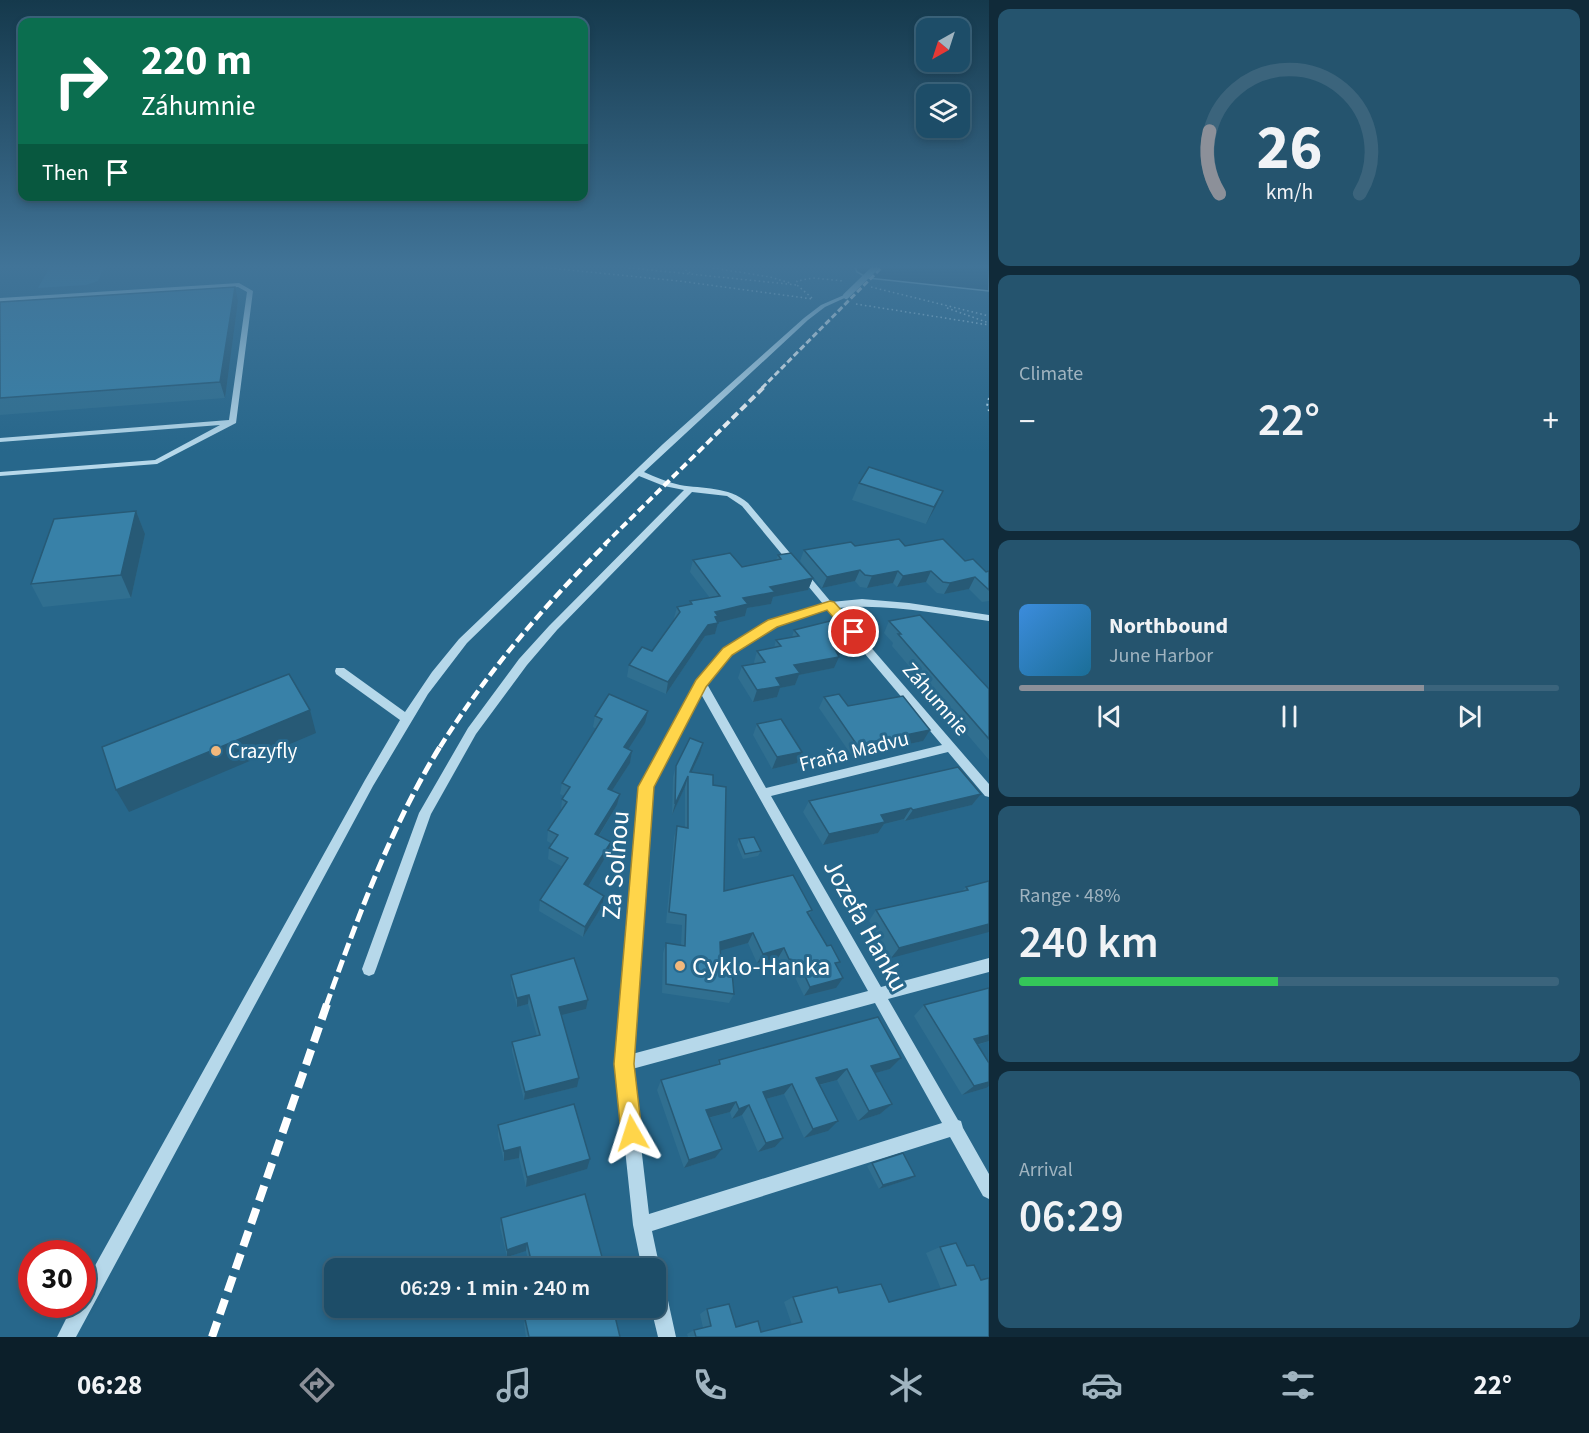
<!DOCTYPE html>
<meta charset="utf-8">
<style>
:root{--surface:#1d4d68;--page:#25546e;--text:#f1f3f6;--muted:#a0b4c0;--line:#3b647c;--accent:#8c9099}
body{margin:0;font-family:"Source Sans 3",sans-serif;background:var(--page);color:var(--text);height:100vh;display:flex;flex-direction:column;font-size:22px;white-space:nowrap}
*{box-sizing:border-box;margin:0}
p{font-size:20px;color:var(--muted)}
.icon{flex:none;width:33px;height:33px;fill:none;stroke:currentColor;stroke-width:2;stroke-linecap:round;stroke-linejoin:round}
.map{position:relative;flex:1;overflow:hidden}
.side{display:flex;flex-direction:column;gap:9px;padding:9px;background:#102a39;width:600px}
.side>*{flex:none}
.banner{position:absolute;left:18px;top:18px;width:570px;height:183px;border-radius:12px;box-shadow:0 3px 9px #0003,0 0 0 2px var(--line);background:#0b6e4f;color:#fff;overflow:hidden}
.needle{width:39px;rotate:219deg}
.tools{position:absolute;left:916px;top:18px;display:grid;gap:12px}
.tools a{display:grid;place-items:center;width:54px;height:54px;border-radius:12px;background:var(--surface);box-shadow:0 3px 9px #0003,0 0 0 2px var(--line);font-size:30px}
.speed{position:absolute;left:18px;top:1240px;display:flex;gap:12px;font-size:30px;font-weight:700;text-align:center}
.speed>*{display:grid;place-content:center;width:78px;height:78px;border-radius:50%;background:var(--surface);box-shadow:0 3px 9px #0003,0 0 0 2px var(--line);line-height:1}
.speed .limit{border:9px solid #d22;background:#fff;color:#111}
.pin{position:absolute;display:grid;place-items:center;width:51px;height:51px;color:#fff;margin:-26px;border:3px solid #fff;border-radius:50%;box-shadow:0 2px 6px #0007}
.me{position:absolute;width:66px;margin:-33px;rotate:354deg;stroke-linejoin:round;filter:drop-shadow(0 0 4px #0008)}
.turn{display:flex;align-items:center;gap:21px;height:126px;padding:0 24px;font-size:27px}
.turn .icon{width:78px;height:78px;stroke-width:2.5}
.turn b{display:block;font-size:42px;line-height:51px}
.then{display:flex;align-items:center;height:57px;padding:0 24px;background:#0003;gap:12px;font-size:22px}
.big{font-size:45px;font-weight:600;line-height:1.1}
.side .card{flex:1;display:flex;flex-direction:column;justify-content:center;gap:9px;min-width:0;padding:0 21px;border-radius:12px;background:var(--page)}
.side .dial{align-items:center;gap:0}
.dial svg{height:156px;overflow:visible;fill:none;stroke:var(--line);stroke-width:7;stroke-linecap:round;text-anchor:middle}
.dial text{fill:var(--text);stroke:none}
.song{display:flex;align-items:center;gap:18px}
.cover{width:72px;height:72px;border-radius:9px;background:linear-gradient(135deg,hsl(210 70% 55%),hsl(200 70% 35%))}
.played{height:6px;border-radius:3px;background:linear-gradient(90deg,var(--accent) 75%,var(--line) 75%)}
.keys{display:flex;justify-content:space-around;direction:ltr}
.heat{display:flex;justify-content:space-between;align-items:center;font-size:33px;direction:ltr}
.charge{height:9px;border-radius:4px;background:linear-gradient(90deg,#34c759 48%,var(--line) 0)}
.trip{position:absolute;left:324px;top:1258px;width:342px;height:60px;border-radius:12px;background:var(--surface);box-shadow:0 3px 9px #0003,0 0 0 2px var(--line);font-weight:600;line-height:60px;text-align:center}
.tab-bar{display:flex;height:96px;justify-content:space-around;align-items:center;background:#0c1f2a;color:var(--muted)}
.tab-bar .icon{width:42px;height:42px}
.tab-bar .on{color:var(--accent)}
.tab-bar b{font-size:27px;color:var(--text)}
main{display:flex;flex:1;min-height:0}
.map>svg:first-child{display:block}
.green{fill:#327ca3}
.water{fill:#1c4e6c;stroke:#abd5ea;stroke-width:1.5}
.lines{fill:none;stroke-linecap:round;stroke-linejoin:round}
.path-far1{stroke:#b6d8ea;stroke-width:1.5;stroke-dasharray:1.5 3;stroke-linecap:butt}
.path{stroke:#b6d8ea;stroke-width:2;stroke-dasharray:2 4;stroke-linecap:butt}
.minor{fill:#b6d8ea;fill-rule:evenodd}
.rail-far4{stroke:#fff;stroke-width:3;stroke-dasharray:6 3;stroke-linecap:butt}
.rail-far3{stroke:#fff;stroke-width:4;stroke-dasharray:8 4;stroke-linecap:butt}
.rail-far2{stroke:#fff;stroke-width:4.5;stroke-dasharray:10 4.5;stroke-linecap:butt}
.rail-far1{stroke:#fff;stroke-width:5;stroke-dasharray:13 5;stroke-linecap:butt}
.rail{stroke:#fff;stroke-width:8;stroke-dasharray:16 8;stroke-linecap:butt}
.minor-bridge{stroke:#b6d8ea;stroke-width:6}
.wall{fill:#306f90}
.shaded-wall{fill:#275a76}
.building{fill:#3881a8;stroke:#275a76;stroke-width:1.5}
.route{fill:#ffd54a;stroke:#a68a30;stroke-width:1.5}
.poi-dot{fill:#f2b87c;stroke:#27678b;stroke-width:2}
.labels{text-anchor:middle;stroke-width:6;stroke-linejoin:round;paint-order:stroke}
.street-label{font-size:21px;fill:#fff;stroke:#27678b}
.poi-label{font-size:21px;fill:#fff;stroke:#27678b;text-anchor:start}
.near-street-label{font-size:26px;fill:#fff;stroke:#27678b}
.near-poi-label{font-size:26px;fill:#fff;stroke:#27678b;text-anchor:start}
</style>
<main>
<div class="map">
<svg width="989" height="1337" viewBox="0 0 989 1337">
<rect width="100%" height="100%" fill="#27678b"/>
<polygon class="green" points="51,265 104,266 98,281 86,285 38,288"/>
<polygon class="water" points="854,265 989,265 989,291 868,278 857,272"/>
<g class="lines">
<g class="path-far1">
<polyline points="519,265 679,281 813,299"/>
<polyline points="602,265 797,285"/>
<polyline points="686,265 686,271 691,273"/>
<polyline points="695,265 770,277 790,283"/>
<polyline points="849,265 851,269"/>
<polyline points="871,287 989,316"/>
<polyline points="812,298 797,285 797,281 813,278 844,281"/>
<polyline points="856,304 989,325"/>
<polyline points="947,308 989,323"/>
</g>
<polyline class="path" points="989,398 987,406 989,411"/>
<g class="minor">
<polygon points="239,283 253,291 236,423 157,464 0,476 0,472 155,460 220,425 0,442 0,438 229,420 247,292 238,287 0,302 0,298"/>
<path d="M844 295 849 296 825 307 808 320 644 472C655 477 667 482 680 485 703 489 728 486 748 503L831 602 862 599 909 603 989 615V621C939 614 888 603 837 608L989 784V797L985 796 948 752 771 796 881 987 989 958V972L888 999 958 1120 961 1121 963 1128 989 1174V1199L983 1196 950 1137 652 1231 660 1269 656 1276V1269H642L633 1225 616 1064 640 787 697 681 723 649 768 622 823 604 742 506 727 496 692 492 557 630 527 665 476 734 431 814 376 969 374 974 369 976 364 974 362 969 419 813 468 728 519 659 549 626 684 490 664 486 639 476 467 643 428 694 373 786 76 1337H57L73 1305H82V1289L365 780 400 720 336 674 335 671 336 668H344L405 712 432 672 459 639 663 444 804 318 821 305ZM827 609 942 745 766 788 707 684 731 655 776 626ZM701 694 868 991 632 1054 652 787ZM875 1003 942 1123 649 1214 632 1069Z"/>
<polygon points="656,1278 662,1281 665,1287 676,1337 658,1337 651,1308 656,1308"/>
</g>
<polyline class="rail-far4" points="762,388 884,265"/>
<polyline class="rail-far3" points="604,545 764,387"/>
<path class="rail-far2" d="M440 747C487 672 543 607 606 544"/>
<path class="rail-far1" d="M326 1006C358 917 391 826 441 745"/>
<polyline class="rail" points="212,1337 327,1004"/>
<polyline class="minor-bridge" points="846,296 878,265"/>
</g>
<g class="wall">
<polygon points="238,301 225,398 0,415 0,302"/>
<polygon points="859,483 943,491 926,524 852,500"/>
<polygon points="136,511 145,534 131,598 43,607 31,584"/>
<polygon points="855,546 905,546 965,561 986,572 989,571 989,601 982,602 969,589 944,594 937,593 926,582 897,587 893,583 867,588 860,587 855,581 822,588 800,561 804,550"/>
<polygon points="778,555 813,578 808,590 773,597 771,604 747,608 745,616 718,622 715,634 705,636 666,694 627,677 629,665 652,651 675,620 674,618 677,607 690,604 690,601 710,598 690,572 693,560 742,567 776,560"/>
<polygon points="889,621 989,689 989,760 892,646 893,643 884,633"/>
<polygon points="794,630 850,653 838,655 834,668 799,675 795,685 780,688 777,697 753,702 738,678 742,666 755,664 754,662 757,651 774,648 776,640 792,637"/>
<polygon points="824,697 848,706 923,741 852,756 819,708"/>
<polygon points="595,716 645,723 628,749 632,751 630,763 612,791 620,794 617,805 599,836 611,842 608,853 588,887 602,906 583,937 539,911 540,900 563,867 548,859 549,848 552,844 547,841 548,830 561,811 562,799 564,796 560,794 562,783 596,729 593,727"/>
<polygon points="757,724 802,752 797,763 772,769 753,735"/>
<polygon points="703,743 700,754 692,772 713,785 724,891 812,910 809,915 837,967 836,988 804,996 792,971 784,969 778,958 757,963 748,943 720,950 721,970 734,994 729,1003 662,993 663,953 666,943 681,945 682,925 666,923 674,837 677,826 685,827 685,787 672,815 673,777 676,766"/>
<polygon points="981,794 972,805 905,821 904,819 884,824 878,833 823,845 803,812 809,801"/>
<polygon points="739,839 761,851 758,856 743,859 737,845"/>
<polygon points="989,881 891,958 869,921 876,910 962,891 966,887"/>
<polygon points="511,975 588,1000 586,1009 562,1015 577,1087 524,1100 512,1051 512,1042 537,1036 528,1004 517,1007 511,985"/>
<polygon points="989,988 989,1041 978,1045 986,1088 962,1095 914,1016 924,1005"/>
<polygon points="901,1058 890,1069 875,1073 892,1104 880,1114 858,1121 837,1080 820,1085 828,1131 804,1138 784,1094 766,1099 783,1138 775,1147 758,1152 742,1115 732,1119 730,1112 709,1118 715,1158 684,1168 657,1090 661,1080 717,1065 719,1060"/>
<polygon points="498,1125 587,1169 526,1187 519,1158 504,1161 498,1136"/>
<polygon points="872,1163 915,1176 910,1179 879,1189 867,1166"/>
<polygon points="501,1218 602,1257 598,1264 580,1269 530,1269 526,1251 507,1257 500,1227"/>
<polygon points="940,1247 989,1337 688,1337 687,1334 694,1330 703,1328 700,1314 707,1309 736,1327 761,1332 792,1325 784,1302 793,1297 839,1293 889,1302 941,1289 926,1253"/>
<polygon points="525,1319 620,1337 526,1337 524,1324"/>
</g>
<g class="shaded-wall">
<polygon points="235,287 238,301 225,398 220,382"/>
<polygon points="943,491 935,508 926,524 934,507"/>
<polygon points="136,511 145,534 131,598 121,575"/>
<polygon points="860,570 855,581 822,588 827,577"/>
<polygon points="898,571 893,583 867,588 872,576"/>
<polygon points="931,571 926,582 897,587 903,576"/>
<polygon points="975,577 969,589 944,594 950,583"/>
<polygon points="813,578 808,590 773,597 771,604 747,608 745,616 716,623 718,623 715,634 705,636 666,694 668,682 715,612 743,598 770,587"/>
<polygon points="855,641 850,653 828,657 833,645"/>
<polygon points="839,657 834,668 799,675 795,685 780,688 777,697 753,702 757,690 794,665"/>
<polygon points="310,710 316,733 129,812 116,790"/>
<polygon points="648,711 645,723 622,759 624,747"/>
<polygon points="930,730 923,741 852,756 857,745"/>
<polygon points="703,743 700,754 688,780 690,772"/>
<polygon points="632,751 630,763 606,800 608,789"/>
<polygon points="802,752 797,763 772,769 777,757"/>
<polygon points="688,776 685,787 672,815 675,804"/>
<polygon points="620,794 617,805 593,845 595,834"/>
<polygon points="981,794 972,805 905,821 913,810"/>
<polygon points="911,808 904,819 884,824 878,833 823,845 829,834 881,815"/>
<polygon points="611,842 608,853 583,895 584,884"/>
<polygon points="604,896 602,906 583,937 585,927"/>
<polygon points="989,924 989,932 891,958 899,948"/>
<polygon points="753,933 748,943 715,952 720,942"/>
<polygon points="784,948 778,958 757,963 763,954"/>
<polygon points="843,978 836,988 804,996 810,987"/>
<polygon points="529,995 528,1004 517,1007 517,998"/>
<polygon points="588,1000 586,1009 558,1016 559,1007"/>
<polygon points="989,1035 989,1041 962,1049 974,1039"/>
<polygon points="901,1058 890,1069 861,1077 871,1066"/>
<polygon points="847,1069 837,1080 807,1088 816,1078"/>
<polygon points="579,1078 577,1087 524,1100 525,1092"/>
<polygon points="989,1082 989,1086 986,1088 962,1095 974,1086"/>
<polygon points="792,1084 784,1094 755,1102 763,1092"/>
<polygon points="736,1102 730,1112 700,1120 706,1110"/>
<polygon points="892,1104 880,1114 858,1121 869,1111"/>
<polygon points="749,1105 742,1115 732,1119 739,1109"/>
<polygon points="838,1121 828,1131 804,1138 813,1129"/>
<polygon points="783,1138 775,1147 758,1152 766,1143"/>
<polygon points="520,1147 519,1158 504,1161 504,1151"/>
<polygon points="722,1149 715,1158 684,1168 689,1160"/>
<polygon points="590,1159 587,1169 526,1187 527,1177"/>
<polygon points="915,1176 910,1179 879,1189 883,1185"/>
<polygon points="527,1243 526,1251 507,1257 507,1250"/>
<polygon points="602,1257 598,1264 580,1269 560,1269"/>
</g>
<g class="building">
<polygon points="235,287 220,382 0,398 0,302"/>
<polygon points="869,467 943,491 934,507 859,483"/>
<polygon points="136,511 121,575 31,584 54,519"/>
<polygon points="899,539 905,546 943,539 965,561 973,559 986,572 989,571 989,590 975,577 950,583 943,582 931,571 903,576 898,571 872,576 865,575 860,570 827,577 804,550 851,542 855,546"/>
<polygon points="730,553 742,567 781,559 778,555 791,553 813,578 770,587 775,592 743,598 748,604 715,612 718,616 715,617 718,623 708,625 668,682 629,665 642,647 652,651 680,612 677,607 692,604 690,601 720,596 693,560"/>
<polygon points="920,615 989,689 989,739 898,634 901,634 889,621"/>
<polygon points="838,619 855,641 833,645 839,657 794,665 800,673 776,678 781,686 757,690 742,666 765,662 757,651 781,646 776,640 799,636 794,630"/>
<polygon points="289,674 310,710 116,790 102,747"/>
<polygon points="609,694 648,711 624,747 632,751 608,789 620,794 595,834 611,842 584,884 604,896 585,927 540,900 568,858 549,848 558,835 548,830 567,802 562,799 570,787 562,783 602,719 595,716"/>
<polygon points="839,694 848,706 903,696 930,730 857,745 824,697"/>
<polygon points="781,719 802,752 777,757 757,724"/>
<polygon points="690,738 703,743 690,772 713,775 713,785 726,787 724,891 793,875 812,910 807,912 827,946 831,945 840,962 835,963 843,978 810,987 798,961 789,959 784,948 763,954 753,933 720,942 721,970 732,972 734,994 666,984 666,943 685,946 686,915 669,912 677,826 688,828 688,776 675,804 676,766"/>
<polygon points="958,767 981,794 913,810 911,808 881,815 885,822 829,834 809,801"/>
<polygon points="754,837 761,851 745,854 739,839"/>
<polygon points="989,881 989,924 899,948 876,910 968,890 966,887"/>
<polygon points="574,958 588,1000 559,1007 579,1078 525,1092 512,1042 540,1035 529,995 517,998 511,975"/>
<polygon points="989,988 989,1035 974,1039 989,1063 989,1082 974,1086 924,1005"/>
<polygon points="878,1017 901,1058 871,1066 892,1104 869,1111 847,1069 816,1078 838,1121 813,1129 792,1084 763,1092 783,1138 766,1143 749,1105 739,1109 736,1102 706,1110 722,1149 689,1160 661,1080 720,1064 719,1060"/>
<polygon points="574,1104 590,1159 527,1177 520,1147 504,1151 498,1125"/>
<polygon points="903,1153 915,1176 883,1185 872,1163"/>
<polygon points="585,1194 602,1257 560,1269 533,1269 527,1243 507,1250 501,1218"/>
<polygon points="956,1243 967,1266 974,1265 981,1280 989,1278 989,1337 696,1337 694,1330 711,1326 707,1309 729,1304 736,1327 758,1321 761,1332 802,1322 793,1297 837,1287 839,1293 881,1284 889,1302 956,1285 940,1247"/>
<polygon points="559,1308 613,1308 620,1337 529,1337 525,1319"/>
</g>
<linearGradient id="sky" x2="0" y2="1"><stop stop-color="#15394c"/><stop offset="0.59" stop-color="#417498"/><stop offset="1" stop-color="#417498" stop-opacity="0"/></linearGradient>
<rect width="989" height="452" fill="url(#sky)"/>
<polygon class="route" points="830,601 834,602 858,629 860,632 858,635 849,635 827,610 777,627 732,655 706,687 654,787 634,1064 642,1133 639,1140 632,1143 624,1140 621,1133 614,1064 638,787 696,680 723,648 768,620"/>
<g class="poi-dot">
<circle cx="216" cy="751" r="6"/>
<circle cx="680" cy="966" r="6"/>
</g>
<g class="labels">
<g class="street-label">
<text transform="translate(936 699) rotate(49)" y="7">Záhumnie</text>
<text transform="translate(854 751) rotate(-14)" y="7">Fraňa Madvu</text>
</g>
<g class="poi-label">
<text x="228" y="758">Crazyfly</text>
</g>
<g class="near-street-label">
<text transform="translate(615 865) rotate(-85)" y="9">Za Soľnou</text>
<text transform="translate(866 925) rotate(61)" y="9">Jozefa Hanku</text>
</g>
<g class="near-poi-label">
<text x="692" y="975">Cyklo-Hanka</text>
</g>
</g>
</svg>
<div class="tools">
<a><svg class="needle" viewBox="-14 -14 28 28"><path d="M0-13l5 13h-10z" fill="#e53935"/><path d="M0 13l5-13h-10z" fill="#a0b4c0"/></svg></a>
<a><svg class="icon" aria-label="layers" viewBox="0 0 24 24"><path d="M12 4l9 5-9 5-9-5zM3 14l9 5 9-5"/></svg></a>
</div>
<div class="speed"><div class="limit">30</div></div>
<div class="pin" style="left:854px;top:632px;background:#d93025"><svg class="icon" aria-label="arrive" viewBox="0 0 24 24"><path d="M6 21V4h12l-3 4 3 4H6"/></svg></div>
<svg class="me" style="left:632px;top:1133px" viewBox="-20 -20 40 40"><path d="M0-17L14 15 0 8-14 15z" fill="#ffd54a" stroke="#fff" stroke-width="4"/></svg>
<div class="trip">06:29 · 1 min · 240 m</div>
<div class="banner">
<div class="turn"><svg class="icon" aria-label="right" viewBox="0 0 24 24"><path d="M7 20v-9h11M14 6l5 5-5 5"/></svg><div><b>220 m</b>Záhumnie</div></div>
<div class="then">Then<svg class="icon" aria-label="arrive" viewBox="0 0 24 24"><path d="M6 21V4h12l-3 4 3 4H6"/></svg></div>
</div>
</div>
<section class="side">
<div class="card dial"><svg viewBox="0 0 100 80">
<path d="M14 69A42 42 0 1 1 86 69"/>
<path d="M14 69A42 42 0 0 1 9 37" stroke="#8c9099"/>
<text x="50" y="56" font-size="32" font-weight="700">26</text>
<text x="50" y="72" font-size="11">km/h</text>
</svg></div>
<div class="card"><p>Climate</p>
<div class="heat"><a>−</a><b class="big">22°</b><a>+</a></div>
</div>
<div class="card">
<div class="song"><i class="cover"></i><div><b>Northbound</b><p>June Harbor</p></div></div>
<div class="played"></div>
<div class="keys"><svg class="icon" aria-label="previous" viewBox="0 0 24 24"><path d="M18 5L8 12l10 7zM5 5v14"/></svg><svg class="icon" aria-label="pause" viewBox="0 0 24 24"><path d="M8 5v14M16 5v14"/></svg><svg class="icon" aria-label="next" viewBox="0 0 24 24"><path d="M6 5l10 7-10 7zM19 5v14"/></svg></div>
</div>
<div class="card"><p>Range · 48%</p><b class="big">240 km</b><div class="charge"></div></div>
<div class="card"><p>Arrival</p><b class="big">06:29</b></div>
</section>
</main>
<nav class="tab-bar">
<b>06:28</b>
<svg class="icon on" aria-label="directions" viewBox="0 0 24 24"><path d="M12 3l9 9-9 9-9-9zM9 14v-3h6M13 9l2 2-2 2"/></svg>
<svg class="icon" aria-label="music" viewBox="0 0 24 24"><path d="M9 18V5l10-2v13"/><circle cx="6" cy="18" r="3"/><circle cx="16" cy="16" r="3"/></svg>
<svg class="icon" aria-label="phone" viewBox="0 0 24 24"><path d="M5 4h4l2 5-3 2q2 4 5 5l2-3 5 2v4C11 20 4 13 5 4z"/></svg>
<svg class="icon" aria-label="climate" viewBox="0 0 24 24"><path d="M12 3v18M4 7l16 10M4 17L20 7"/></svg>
<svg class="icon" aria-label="car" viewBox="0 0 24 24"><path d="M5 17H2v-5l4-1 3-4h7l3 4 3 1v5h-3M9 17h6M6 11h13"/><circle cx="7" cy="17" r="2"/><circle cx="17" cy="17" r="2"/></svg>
<svg class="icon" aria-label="filters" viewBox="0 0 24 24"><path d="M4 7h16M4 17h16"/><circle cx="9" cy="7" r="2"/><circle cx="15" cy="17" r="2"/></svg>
<b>22°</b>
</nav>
